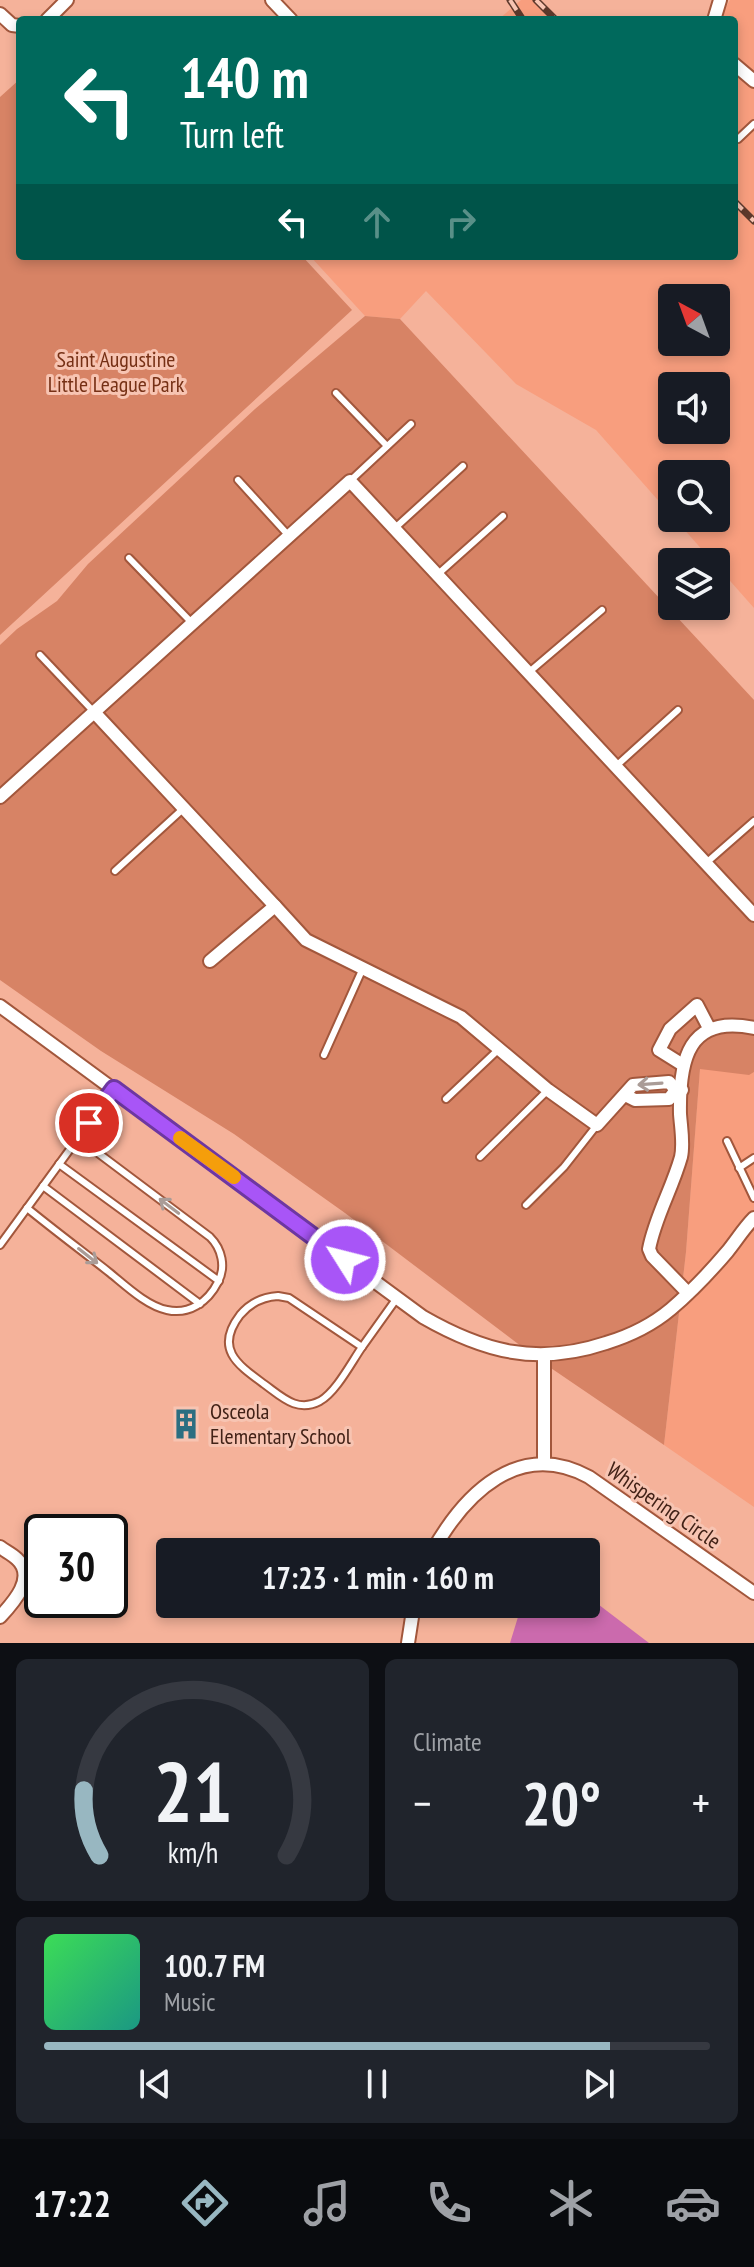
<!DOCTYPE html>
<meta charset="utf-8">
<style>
:root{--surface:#171b24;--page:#20242c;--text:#f1f3f6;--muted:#9ea1a6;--line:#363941;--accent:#98b7c1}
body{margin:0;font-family:"PT Sans Narrow",sans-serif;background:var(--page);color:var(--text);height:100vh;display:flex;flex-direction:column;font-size:30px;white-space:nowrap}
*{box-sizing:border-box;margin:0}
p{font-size:26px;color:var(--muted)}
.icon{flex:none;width:44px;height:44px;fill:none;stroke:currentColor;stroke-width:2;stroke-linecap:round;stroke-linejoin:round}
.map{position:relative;height:1643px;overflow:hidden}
.side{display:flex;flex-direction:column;gap:16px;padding:16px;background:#0d0f14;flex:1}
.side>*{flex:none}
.hud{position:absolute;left:16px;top:16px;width:722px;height:244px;border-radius:8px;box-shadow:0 4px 12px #0003;background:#00695c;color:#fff;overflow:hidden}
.needle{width:52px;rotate:319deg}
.tools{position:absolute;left:658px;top:284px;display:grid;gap:16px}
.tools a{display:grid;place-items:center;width:72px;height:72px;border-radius:8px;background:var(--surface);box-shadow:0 4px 12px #0003;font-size:40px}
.speed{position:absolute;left:24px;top:1514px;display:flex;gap:16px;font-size:40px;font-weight:700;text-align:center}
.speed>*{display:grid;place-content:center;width:104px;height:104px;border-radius:50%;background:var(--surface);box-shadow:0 4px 12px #0003;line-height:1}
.speed .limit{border:4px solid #111;border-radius:12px;background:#fff;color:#111}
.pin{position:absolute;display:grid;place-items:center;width:68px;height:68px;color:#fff;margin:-34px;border:4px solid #fff;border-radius:50%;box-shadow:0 2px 8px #0007}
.me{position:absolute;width:88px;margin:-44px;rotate:306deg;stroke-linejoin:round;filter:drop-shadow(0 0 6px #0008)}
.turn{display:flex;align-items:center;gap:28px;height:168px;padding:0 32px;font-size:36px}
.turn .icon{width:104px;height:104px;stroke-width:2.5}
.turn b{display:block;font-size:56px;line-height:68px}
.lanes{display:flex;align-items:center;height:76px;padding:0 32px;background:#0003;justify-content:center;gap:40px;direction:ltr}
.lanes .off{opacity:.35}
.big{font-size:60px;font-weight:600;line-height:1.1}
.side .widget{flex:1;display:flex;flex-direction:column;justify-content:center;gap:12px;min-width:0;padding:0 28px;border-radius:12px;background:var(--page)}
.side .dial{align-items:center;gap:0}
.dial svg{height:208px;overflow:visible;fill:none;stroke:var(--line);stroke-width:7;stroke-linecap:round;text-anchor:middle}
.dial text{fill:var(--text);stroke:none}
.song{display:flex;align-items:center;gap:24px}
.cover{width:96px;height:96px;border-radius:12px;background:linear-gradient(135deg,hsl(130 70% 55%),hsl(170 70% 35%))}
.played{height:8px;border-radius:4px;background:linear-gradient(90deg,var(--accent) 85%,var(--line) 85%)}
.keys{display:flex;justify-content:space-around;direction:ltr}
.heat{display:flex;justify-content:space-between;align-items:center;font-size:44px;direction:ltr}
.side .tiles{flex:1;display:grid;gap:16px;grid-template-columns:1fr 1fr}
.widget:last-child{grid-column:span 2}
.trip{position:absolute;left:156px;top:1538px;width:444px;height:80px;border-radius:8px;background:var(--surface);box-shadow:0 4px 12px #0003;font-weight:600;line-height:80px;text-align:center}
.tabs{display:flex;height:128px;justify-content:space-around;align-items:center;background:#090b0e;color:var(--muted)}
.tabs .icon{width:56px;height:56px}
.tabs .current{color:var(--accent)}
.tabs b{font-size:36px;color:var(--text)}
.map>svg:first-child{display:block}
.built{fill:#f89e7e;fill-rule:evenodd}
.green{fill:#d78365}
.water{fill:#cb6aad}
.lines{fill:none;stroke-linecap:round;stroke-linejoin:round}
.service-casing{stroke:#a2573c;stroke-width:10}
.minor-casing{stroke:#a2573c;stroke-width:16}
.service{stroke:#fff;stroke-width:6}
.minor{stroke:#fff;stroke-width:12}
.rail-casing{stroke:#5e392c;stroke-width:7}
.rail{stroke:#f7c4b2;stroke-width:4;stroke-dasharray:12;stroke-linecap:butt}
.oneway{stroke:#aa9c97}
.route-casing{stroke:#6d37a1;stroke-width:20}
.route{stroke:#a855f7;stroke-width:14}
.slow{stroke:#f59e0b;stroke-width:14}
.labels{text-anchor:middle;stroke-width:6;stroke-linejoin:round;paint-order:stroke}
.park-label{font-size:22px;fill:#763015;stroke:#f7c4b2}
.poi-label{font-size:22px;fill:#422217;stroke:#f7c4b2;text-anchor:start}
.street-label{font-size:22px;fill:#422217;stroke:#f7c4b2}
</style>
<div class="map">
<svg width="754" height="1643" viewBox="0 0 754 1643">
<rect width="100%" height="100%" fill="#f5b29a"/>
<g class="built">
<polygon points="521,0 536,0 556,20 498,20"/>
<polygon points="730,0 754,0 754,73 742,64 734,52 734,20 722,20 723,12"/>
<path d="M734 74 754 89V608L716 565V562H713L674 518H716V474H672V516L596 430 516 384 426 291 400 319 365 316 310 256H734ZM672 298H716V342H672ZM672 386H716V430H672Z"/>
<polygon points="700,1068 749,1074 754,1072 754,1507 664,1445 686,1252"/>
</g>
<g class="green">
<polygon points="20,79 20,256 302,256 352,310 0,635 0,97"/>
<polygon points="365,316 400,319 754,700 754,1072 749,1075 700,1069 686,1252 664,1445 542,1362 345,1213 234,1134 101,1051 0,980 0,645 17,629 57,601 88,564 255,409"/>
</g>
<polygon class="water" points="586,1595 649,1643 510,1643 522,1604 586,1604"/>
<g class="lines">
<g class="service-casing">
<g id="service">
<polyline points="738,139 754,124"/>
<polyline points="336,393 387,446"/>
<polyline points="238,480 289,536"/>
<polyline points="350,481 411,424"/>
<polyline points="395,528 463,466"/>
<polyline points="129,558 192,623"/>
<polyline points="437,575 503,516"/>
<polyline points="40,655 94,712"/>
<polyline points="528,673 602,610"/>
<polyline points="615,767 678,710"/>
<polyline points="705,864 754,821"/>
<polyline points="115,871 184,808"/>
<polyline points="324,1055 363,968"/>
<polyline points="446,1099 499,1049"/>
<polyline points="727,1141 754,1198"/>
<polyline points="480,1157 548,1090"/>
<polyline points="59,1164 219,1281"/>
<polyline points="739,1168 754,1158"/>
<polyline points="43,1186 200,1304"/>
<polyline points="526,1205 564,1167 597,1125"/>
<path d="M27 1208C54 1230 82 1251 110 1273 126 1286 147 1306 167 1310 189 1315 208 1302 218 1282 226 1267 222 1249 210 1237L78 1138"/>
<polyline points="0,1245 114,1089"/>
<path d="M278 1296 289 1298 362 1347C351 1363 336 1392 320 1401 297 1413 282 1397 264 1384 238 1365 214 1349 240 1315 250 1303 262 1297 278 1296Z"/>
<polyline points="362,1347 397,1298"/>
</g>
</g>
<g class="minor-casing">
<g id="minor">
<polyline points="272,0 291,20"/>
<polyline points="0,14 12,25 20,26"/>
<polyline points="47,20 67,0"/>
<polyline points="714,20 720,0"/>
<polyline points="734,64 754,81"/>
<polyline points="94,712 275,906 210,961"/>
<polyline points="0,797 350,481 754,915"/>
<polyline points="275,906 306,940 461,1017 548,1090 597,1125 633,1085 669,1082 676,1090 682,1090"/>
<path d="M0 1006 423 1317C484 1352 537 1366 606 1343 629 1336 652 1325 671 1309 691 1292 710 1272 727 1252 736 1241 744 1228 754 1218"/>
<polyline points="683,1065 659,1050 670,1029 697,1005 709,1028"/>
<polyline points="625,1095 635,1100 669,1099 676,1090"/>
<path d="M688 1293 652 1256 649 1249C655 1217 672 1189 681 1157 684 1144 681 1128 680 1114 679 1060 688 1014 754 1028"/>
<polyline points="544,1356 544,1463"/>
<path d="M0 1547C5 1551 12 1554 17 1559 37 1577 13 1603 0 1617"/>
<path d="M432 1552C465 1493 519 1439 589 1477L754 1593"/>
<polyline points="408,1643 414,1604"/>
</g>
</g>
<use href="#service" class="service"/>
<use href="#minor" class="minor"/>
<g class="rail-casing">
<g id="rail">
<polyline points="510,0 523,20"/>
<polyline points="536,0 556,20"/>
<polyline points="734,201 754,221"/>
</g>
</g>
<use href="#rail" class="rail"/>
</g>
<defs><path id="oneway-shaft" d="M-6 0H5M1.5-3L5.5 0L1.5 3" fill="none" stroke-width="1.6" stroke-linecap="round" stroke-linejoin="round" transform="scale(2)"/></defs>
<g class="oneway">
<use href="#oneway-shaft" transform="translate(650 1084) rotate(176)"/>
<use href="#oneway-shaft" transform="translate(169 1206) rotate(-143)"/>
<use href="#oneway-shaft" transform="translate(88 1256) rotate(38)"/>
</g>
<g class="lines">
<g class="route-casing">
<polyline id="route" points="89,1123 114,1089 345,1260"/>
</g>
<use href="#route" class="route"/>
<polyline class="slow" points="180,1138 234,1177"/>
</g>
<defs>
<g id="building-bare" transform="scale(2.4)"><path d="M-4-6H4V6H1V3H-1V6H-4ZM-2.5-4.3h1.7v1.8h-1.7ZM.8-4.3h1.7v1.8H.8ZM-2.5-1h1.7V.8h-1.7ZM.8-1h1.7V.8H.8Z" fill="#2c6e81" stroke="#f7c4b2" stroke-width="2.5" paint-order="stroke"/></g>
</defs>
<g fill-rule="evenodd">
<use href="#building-bare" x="186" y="1424"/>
</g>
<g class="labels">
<g class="park-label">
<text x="116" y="367">Saint Augustine<tspan x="116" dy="25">Little League Park</tspan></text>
</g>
<g class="poi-label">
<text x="210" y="1419">Osceola<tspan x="210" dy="25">Elementary School</tspan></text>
</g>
<g class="street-label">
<text transform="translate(664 1505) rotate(35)" y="8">Whispering Circle</text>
</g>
</g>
</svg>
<div class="tools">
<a><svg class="needle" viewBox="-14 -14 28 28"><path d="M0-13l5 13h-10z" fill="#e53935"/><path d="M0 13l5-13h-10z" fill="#9ea1a6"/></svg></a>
<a><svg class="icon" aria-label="sound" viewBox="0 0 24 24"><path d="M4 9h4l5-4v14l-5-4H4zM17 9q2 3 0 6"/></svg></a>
<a><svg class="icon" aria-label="search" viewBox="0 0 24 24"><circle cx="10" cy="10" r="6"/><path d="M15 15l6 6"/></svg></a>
<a><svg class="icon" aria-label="layers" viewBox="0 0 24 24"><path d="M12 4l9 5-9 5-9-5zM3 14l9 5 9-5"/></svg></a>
</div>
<div class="speed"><div class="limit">30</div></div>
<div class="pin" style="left:89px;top:1123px;background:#d93025"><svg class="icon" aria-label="arrive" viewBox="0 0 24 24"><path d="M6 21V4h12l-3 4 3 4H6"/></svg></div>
<svg class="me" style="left:345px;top:1260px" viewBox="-20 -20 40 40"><circle r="17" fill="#a855f7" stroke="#fff" stroke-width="3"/><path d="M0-11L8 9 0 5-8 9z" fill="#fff"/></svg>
<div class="trip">17:23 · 1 min · 160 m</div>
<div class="hud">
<div class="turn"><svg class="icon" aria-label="left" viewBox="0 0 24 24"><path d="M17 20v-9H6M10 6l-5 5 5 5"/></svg><div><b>140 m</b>Turn left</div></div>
<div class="lanes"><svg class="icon" aria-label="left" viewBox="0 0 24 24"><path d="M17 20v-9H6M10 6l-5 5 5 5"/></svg><svg class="icon off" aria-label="ahead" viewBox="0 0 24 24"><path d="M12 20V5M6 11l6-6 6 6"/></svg><svg class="icon off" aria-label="right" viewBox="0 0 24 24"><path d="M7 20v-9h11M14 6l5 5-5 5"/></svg></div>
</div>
</div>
<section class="side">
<div class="tiles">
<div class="widget dial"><svg viewBox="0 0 100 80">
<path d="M14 69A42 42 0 1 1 86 69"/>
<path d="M14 69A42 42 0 0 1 8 44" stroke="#98b7c1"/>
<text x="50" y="56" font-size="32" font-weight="700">21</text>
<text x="50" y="72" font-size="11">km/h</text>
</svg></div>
<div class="widget"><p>Climate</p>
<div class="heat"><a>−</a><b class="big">20°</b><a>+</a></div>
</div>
<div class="widget">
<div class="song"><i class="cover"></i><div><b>100.7 FM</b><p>Music</p></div></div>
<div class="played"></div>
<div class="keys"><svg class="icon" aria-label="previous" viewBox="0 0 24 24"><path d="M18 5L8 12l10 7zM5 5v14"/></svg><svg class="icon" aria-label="pause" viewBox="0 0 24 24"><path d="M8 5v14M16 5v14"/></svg><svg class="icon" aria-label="next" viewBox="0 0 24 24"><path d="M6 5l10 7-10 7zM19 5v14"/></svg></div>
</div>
</div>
</section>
<nav class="tabs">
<b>17:22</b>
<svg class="icon current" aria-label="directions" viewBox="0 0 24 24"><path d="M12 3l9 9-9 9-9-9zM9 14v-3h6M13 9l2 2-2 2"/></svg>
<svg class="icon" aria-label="music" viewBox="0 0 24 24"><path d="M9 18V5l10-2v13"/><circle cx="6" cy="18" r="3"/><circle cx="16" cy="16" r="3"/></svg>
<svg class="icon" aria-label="phone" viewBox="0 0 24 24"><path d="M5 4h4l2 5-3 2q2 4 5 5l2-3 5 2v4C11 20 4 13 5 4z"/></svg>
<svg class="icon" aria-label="climate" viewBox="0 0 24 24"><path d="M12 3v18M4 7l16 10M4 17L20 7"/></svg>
<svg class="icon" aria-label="car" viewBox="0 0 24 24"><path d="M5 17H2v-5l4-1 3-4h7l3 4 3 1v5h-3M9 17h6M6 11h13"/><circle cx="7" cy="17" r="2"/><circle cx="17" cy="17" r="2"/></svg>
</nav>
